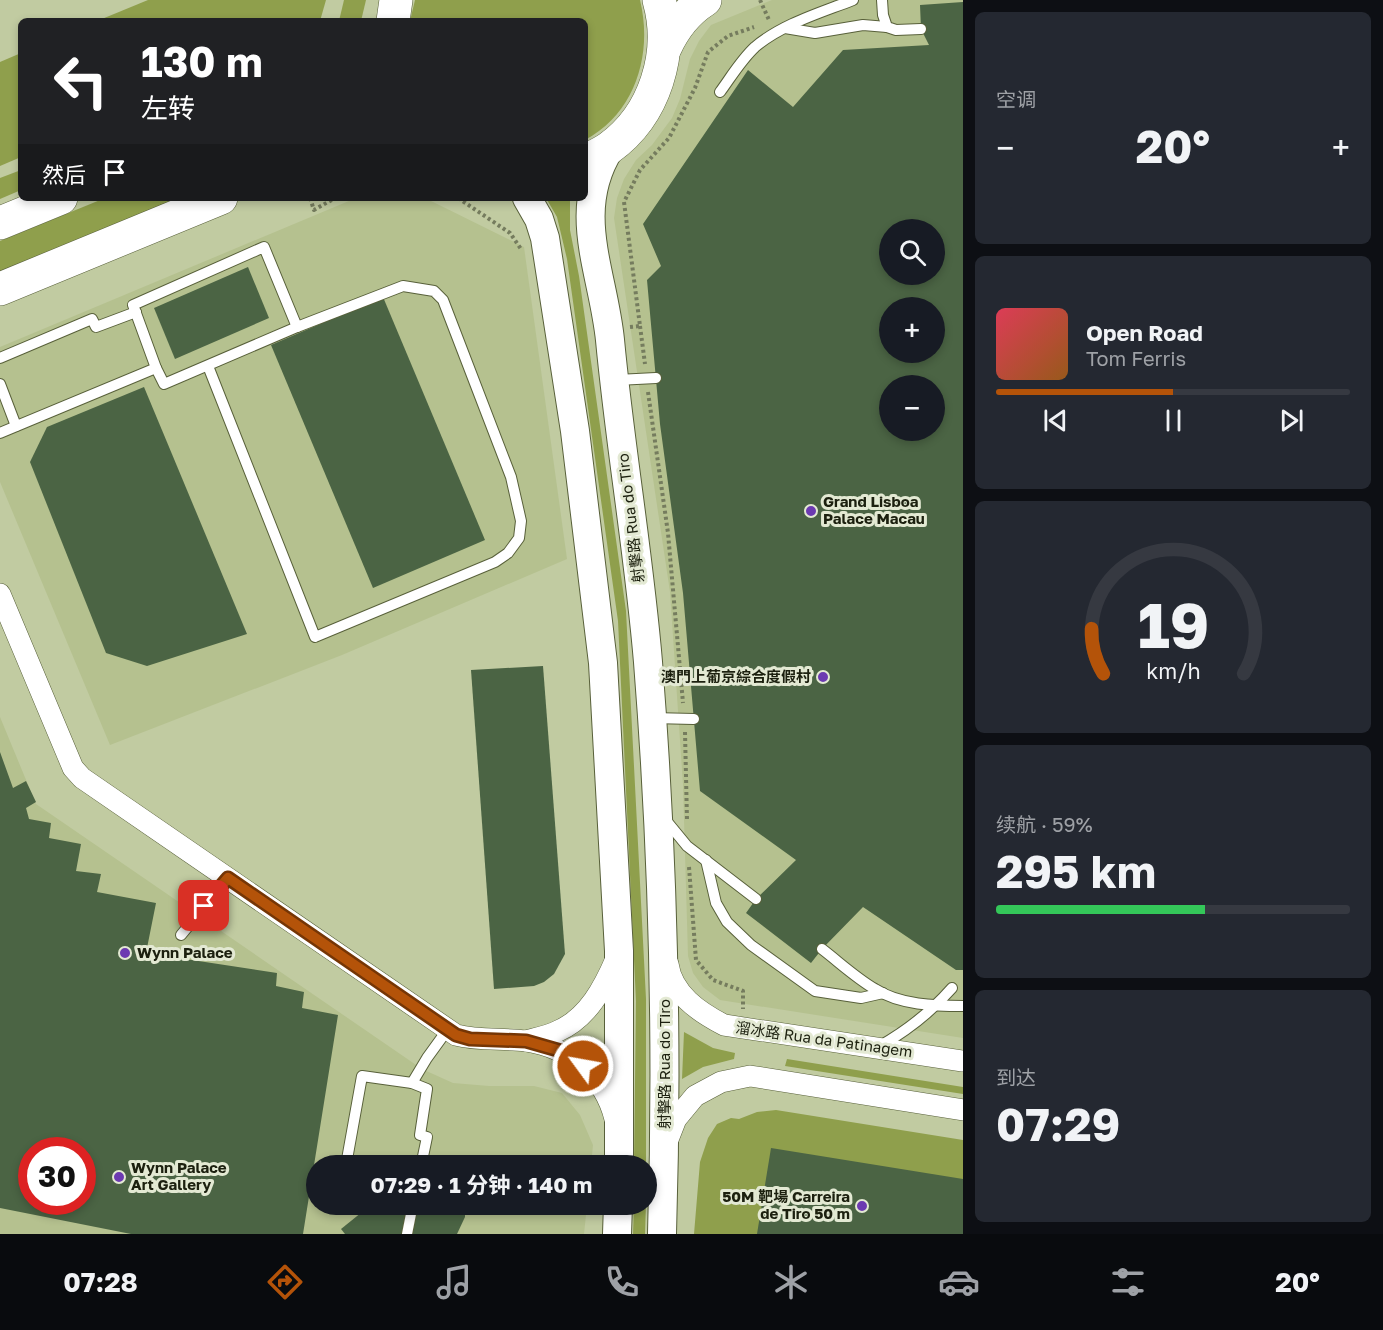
<!DOCTYPE html>
<html lang="zh">
<meta charset="utf-8">
<style>
:root{--surface:#171b24;--page:#242831;--text:#f1f3f6;--muted:#9ea1a6;--line:#363941;--accent:#b45309}
body{margin:0;font-family:"Golos Text","Noto Sans SC",sans-serif;background:var(--page);color:var(--text);height:100vh;display:flex;flex-direction:column;font-size:22px;white-space:nowrap}
*{box-sizing:border-box;margin:0}
p{font-size:20px;color:var(--muted)}
.icon{flex:none;width:33px;height:33px;fill:none;stroke:currentColor;stroke-width:2;stroke-linecap:round;stroke-linejoin:round}
.map{position:relative;flex:1;overflow:hidden}
.sheet{display:flex;flex-direction:column;gap:12px;padding:12px;background:#0d0f14;width:420px}
.sheet>*{flex:none}
.hud{position:absolute;left:18px;top:18px;width:570px;height:183px;border-radius:9px;box-shadow:0 3px 9px #0003;background:#202124;color:#fff;overflow:hidden}
.fabs{position:absolute;left:879px;top:219px;display:grid;gap:12px}
.fabs a{display:grid;place-items:center;width:66px;height:66px;border-radius:50%;background:var(--surface);box-shadow:0 3px 9px #0003;font-size:30px}
.speed{position:absolute;left:18px;top:1137px;display:flex;gap:12px;font-size:30px;font-weight:700;text-align:center}
.speed>*{display:grid;place-content:center;width:78px;height:78px;border-radius:50%;background:var(--surface);box-shadow:0 3px 9px #0003;line-height:1}
.speed .limit{border:9px solid #d22;background:#fff;color:#111}
.pin{position:absolute;display:grid;place-items:center;width:51px;height:51px;color:#fff;margin:-26px;border-radius:12px;box-shadow:0 3px 9px #0006}
.me{position:absolute;width:66px;margin:-33px;rotate:302deg;stroke-linejoin:round;filter:drop-shadow(0 0 4px #0008)}
.turn{display:flex;align-items:center;gap:21px;height:126px;padding:0 24px;font-size:27px}
.turn .icon{width:78px;height:78px;stroke-width:2.5}
.turn b{display:block;font-size:42px;line-height:51px}
.then{display:flex;align-items:center;height:57px;padding:0 24px;background:#0003;gap:12px;font-size:22px}
.big{font-size:45px;font-weight:700;line-height:1.1}
.sheet .widget{flex:1;display:flex;flex-direction:column;justify-content:center;gap:9px;min-width:0;padding:0 21px;border-radius:9px;background:var(--page)}
.sheet .dial{align-items:center;gap:0}
.dial svg{height:156px;overflow:visible;fill:none;stroke:var(--line);stroke-width:7;stroke-linecap:round;text-anchor:middle}
.dial text{fill:var(--text);stroke:none}
.song{display:flex;align-items:center;gap:18px}
.cover{width:72px;height:72px;border-radius:9px;background:linear-gradient(135deg,hsl(350 70% 55%),hsl(30 70% 35%))}
.played{height:6px;border-radius:3px;background:linear-gradient(90deg,var(--accent) 50%,var(--line) 50%)}
.keys{display:flex;justify-content:space-around;direction:ltr}
.heat{display:flex;justify-content:space-between;align-items:center;font-size:33px;direction:ltr}
.charge{height:9px;border-radius:4px;background:linear-gradient(90deg,#34c759 59%,var(--line) 0)}
.trip{position:absolute;left:306px;top:1155px;width:351px;height:60px;border-radius:30px;background:var(--surface);box-shadow:0 3px 9px #0003;font-weight:700;line-height:60px;text-align:center}
.tab-bar{display:flex;height:96px;justify-content:space-around;align-items:center;background:#090b0e;color:var(--muted)}
.tab-bar .icon{width:42px;height:42px}
.tab-bar .on{color:var(--accent)}
.tab-bar b{font-size:27px;color:var(--text)}
main{display:flex;flex:1;min-height:0}
.map>svg:first-child{display:block}
.built{fill:#b5c18f;fill-rule:evenodd}
.green{fill:#8f9f4c}
.building{fill:#4b6444;fill-rule:evenodd}
.lines{fill:none;stroke-linecap:round;stroke-linejoin:round}
.lane-casing{stroke:#58603a;stroke-width:12}
.street-casing{stroke:#58603a;stroke-width:22}
.secondary-casing{stroke:#58603a;stroke-width:30}
.primary-casing{stroke:#58603a;stroke-width:34}
.path{stroke:#757c5e;stroke-width:4;stroke-dasharray:3 3;stroke-linecap:butt}
.lane{stroke:#fff;stroke-width:10}
.street{stroke:#fff;stroke-width:21}
.secondary{stroke:#fff;stroke-width:28}
.primary{stroke:#fff;stroke-width:33}
.route-casing{stroke:#753606;stroke-width:15}
.route{stroke:#b45309;stroke-width:10}
.poi-dot{fill:#6c3ab1;stroke:#e3e9d3;stroke-width:2}
.labels{text-anchor:middle;stroke-width:6;stroke-linejoin:round;paint-order:stroke}
.poi-label{font-size:15px;font-weight:bold;fill:#1c200f;stroke:#e3e9d3;text-anchor:start}
.street-label{font-size:15px;fill:#1c200f;stroke:#e3e9d3}
</style>
<main>
<div class="map">
<svg width="963" height="1234" viewBox="0 0 963 1234">
<rect width="100%" height="100%" fill="#c1cba1"/>
<g class="built">
<path d="M772 0H963V1038L720 1000 703 987 693 973 688 956 683 785 670 592 614 218 617 198 624 179 636 160 652 145 672 118 680 99 690 59 699 41 711 25ZM890 230H934V274H890ZM890 308H934V352H890ZM890 386H934V430H890Z"/>
<polygon points="356,198 425,198 524,247 567,559 342,655 110,745 0,482 0,347"/>
<path d="M0 717 36 804 422 1069 453 1083 489 1086H534L562 1093 580 1115 593 1145 591 1165 316 1166V1204L587 1205 584 1234H0ZM32 1150H82V1202H32Z"/>
</g>
<g class="green">
<polygon points="148,0 326,0 320,21 97,21"/>
<polygon points="344,0 366,0 361,21 339,21"/>
<path d="M415 0H640C653 53 636 113 585 140V21H410Z"/>
<polygon points="21,53 21,157 0,166 0,62"/>
<polygon points="21,170 21,190 0,199 0,178"/>
<polygon points="105,198 188,198 0,276 0,241"/>
<polygon points="546,198 570,198 570,230 579,276 626,611 646,999 646,1165 634,1165 636,1001 618,621 567,259 557,217"/>
<polygon points="684,1032 713,1048 735,1053 734,1059 703,1067 682,1079"/>
<polygon points="787,1059 963,1087 963,1094 785,1066"/>
<polygon points="776,1110 963,1140 963,1234 694,1234 700,1162 708,1138 717,1124 731,1118 739,1119 757,1112"/>
<polygon points="634,1205 646,1205 645,1234 633,1234"/>
</g>
<g class="building">
<path d="M963 2V970H956L863 907 822 949 811 963 746 913 756 899 796 860 700 791 683 593 660 424 647 280 661 266 643 224 748 70 793 107 843 50 929 45 921 29 920 5ZM890 230H934V274H890ZM890 308H934V352H890ZM890 386H934V430H890Z"/>
<polygon points="248,267 269,318 175,359 154,308"/>
<polygon points="383,297 485,540 373,588 271,345"/>
<polygon points="144,387 247,634 147,666 106,653 30,462 47,427"/>
<polygon points="543,666 565,954 554,974 544,982 534,986 494,989 471,670"/>
<path d="M0 752 13 788 26 781 36 802 26 808 29 819 51 823 49 838 81 844 76 871 101 874 97 892 156 903 146 953 277 973 276 986 304 992 302 1008 338 1015 303 1234H131L0 1208ZM32 1150H82V1202H32Z"/>
<polygon points="771,1148 963,1179 963,1234 757,1234"/>
<polygon points="424,1161 438,1166 399,1165 409,1162"/>
<polygon points="372,1204 465,1204 465,1217 457,1234 345,1234 341,1229"/>
</g>
<g class="lines">
<g class="lane-casing">
<g id="lane">
<polyline points="882,0 883,15 887,27 896,30 921,29"/>
<polyline points="785,28 815,33 863,25 887,27"/>
<path d="M720 92C731 77 741 60 755 47 782 24 820 13 853 0"/>
<polygon points="264,247 297,327 164,384 156,368 133,305"/>
<polyline points="0,358 92,319 96,327 136,312"/>
<polyline points="208,366 315,637 495,562 508,553 519,538 521,521 511,477 443,300 434,291 403,286 297,327"/>
<polyline points="617,380 656,378"/>
<polyline points="0,384 16,426"/>
<polyline points="0,433 156,368"/>
<polyline points="652,718 694,719"/>
<polyline points="664,818 687,846 756,899"/>
<polyline points="706,860 716,903 727,922 751,945 815,991 861,998 883,993"/>
<polyline points="181,935 228,878"/>
<path d="M822 949C839 962 856 978 875 989 900 1005 935 1006 963 1006"/>
<path d="M880 1046C908 1030 931 1012 952 988"/>
<polyline points="346,1165 362,1076 412,1083"/>
<polyline points="421,1166 427,1137 420,1135 427,1089 412,1083 427,1058 448,1029"/>
<polyline points="407,1234 413,1204"/>
</g>
</g>
<g class="street-casing">
<g id="street">
<path d="M0 594 73 768 82 778 456 1035C479 1041 502 1038 526 1041 570 1048 604 1075 615 1119"/>
<path d="M668 964C672 994 699 1012 724 1025L963 1061"/>
<path d="M526 1041C537 1038 548 1036 558 1031 588 1018 604 987 616 959"/>
<polyline points="667,1142 676,1119 695,1096 721,1082 750,1076 963,1110"/>
</g>
</g>
<g class="secondary-casing">
<g id="secondary">
<path d="M610 148C570 212 603 271 610 340 620 447 639 554 648 662 663 852 668 1043 662 1234"/>
<polyline points="527,198 539,219 545,238 575,431 603,663 619,951 619,1166"/>
<polyline points="617,1234 618,1204"/>
</g>
</g>
<g class="primary-casing">
<g id="primary">
<polyline points="393,21 396,0"/>
<path d="M665 48C674 28 686 12 705 0"/>
<path d="M585 161C593 157 602 153 609 148 655 115 674 53 659 0"/>
<polyline points="0,223 61,198"/>
<polyline points="0,289 221,198"/>
</g>
</g>
<g class="path">
<polyline points="760,0 769,20"/>
<polyline points="310,198 314,210 335,198"/>
<polyline points="458,198 510,233 521,249"/>
<polyline points="640,326 645,364"/>
<polyline points="630,327 640,326 624,202 640,170 669,138 695,88 708,52 728,36 754,27"/>
<polyline points="648,392 668,533 683,703"/>
<polyline points="685,732 687,820"/>
<polyline points="689,867 696,960 713,980 743,991 743,1009"/>
</g>
<use href="#lane" class="lane"/>
<use href="#street" class="street"/>
<use href="#secondary" class="secondary"/>
<use href="#primary" class="primary"/>
</g>
<g class="lines">
<g class="route-casing">
<polyline id="route" points="204,906 228,878 456,1035 470,1039 526,1041 568,1053 583,1066"/>
</g>
<use href="#route" class="route"/>
</g>
<g class="poi-dot">
<circle cx="811" cy="511" r="6"/>
<circle cx="823" cy="677" r="6"/>
<circle cx="125" cy="953" r="6"/>
<circle cx="119" cy="1177" r="6"/>
<circle cx="862" cy="1206" r="6"/>
</g>
<g class="labels">
<g class="poi-label">
<text x="823" y="507">Grand Lisboa<tspan x="823" dy="17">Palace Macau</tspan></text>
<text x="811" y="682" text-anchor="end">澳門上葡京綜合度假村</text>
<text x="137" y="958">Wynn Palace</text>
<text x="131" y="1173">Wynn Palace<tspan x="131" dy="17">Art Gallery</tspan></text>
<text x="850" y="1202" text-anchor="end">50M 靶場 Carreira<tspan x="850" dy="17">de Tiro 50 m</tspan></text>
</g>
<g class="street-label">
<text transform="translate(631 518) rotate(-97)" y="5">射擊路 Rua do Tiro</text>
<text transform="translate(824 1040) rotate(8)" y="5">溜冰路 Rua da Patinagem</text>
<text transform="translate(665 1064) rotate(-90)" y="5">射擊路 Rua do Tiro</text>
</g>
</g>
</svg>
<div class="fabs">
<a><svg class="icon" aria-label="search" viewBox="0 0 24 24"><circle cx="10" cy="10" r="6"/><path d="M15 15l6 6"/></svg></a>
<a>+</a>
<a>−</a>
</div>
<div class="speed"><div class="limit">30</div></div>
<div class="pin" style="left:204px;top:906px;background:#d93025"><svg class="icon" aria-label="arrive" viewBox="0 0 24 24"><path d="M6 21V4h12l-3 4 3 4H6"/></svg></div>
<svg class="me" style="left:583px;top:1066px" viewBox="-20 -20 40 40"><circle r="17" fill="#b45309" stroke="#fff" stroke-width="3"/><path d="M0-11L8 9 0 5-8 9z" fill="#fff"/></svg>
<div class="trip">07:29 · 1 分钟 · 140 m</div>
<div class="hud">
<div class="turn"><svg class="icon" aria-label="left" viewBox="0 0 24 24"><path d="M17 20v-9H6M10 6l-5 5 5 5"/></svg><div><b>130 m</b>左转</div></div>
<div class="then">然后<svg class="icon" aria-label="arrive" viewBox="0 0 24 24"><path d="M6 21V4h12l-3 4 3 4H6"/></svg></div>
</div>
</div>
<section class="sheet">
<div class="widget"><p>空调</p>
<div class="heat"><a>−</a><b class="big">20°</b><a>+</a></div>
</div>
<div class="widget">
<div class="song"><i class="cover"></i><div><b>Open Road</b><p>Tom Ferris</p></div></div>
<div class="played"></div>
<div class="keys"><svg class="icon" aria-label="previous" viewBox="0 0 24 24"><path d="M18 5L8 12l10 7zM5 5v14"/></svg><svg class="icon" aria-label="pause" viewBox="0 0 24 24"><path d="M8 5v14M16 5v14"/></svg><svg class="icon" aria-label="next" viewBox="0 0 24 24"><path d="M6 5l10 7-10 7zM19 5v14"/></svg></div>
</div>
<div class="widget dial"><svg viewBox="0 0 100 80">
<path d="M14 69A42 42 0 1 1 86 69"/>
<path d="M14 69A42 42 0 0 1 8 46" stroke="#b45309"/>
<text x="50" y="56" font-size="32" font-weight="700">19</text>
<text x="50" y="72" font-size="11">km/h</text>
</svg></div>
<div class="widget"><p>续航 · 59%</p><b class="big">295 km</b><div class="charge"></div></div>
<div class="widget"><p>到达</p><b class="big">07:29</b></div>
</section>
</main>
<nav class="tab-bar">
<b>07:28</b>
<svg class="icon on" aria-label="directions" viewBox="0 0 24 24"><path d="M12 3l9 9-9 9-9-9zM9 14v-3h6M13 9l2 2-2 2"/></svg>
<svg class="icon" aria-label="music" viewBox="0 0 24 24"><path d="M9 18V5l10-2v13"/><circle cx="6" cy="18" r="3"/><circle cx="16" cy="16" r="3"/></svg>
<svg class="icon" aria-label="phone" viewBox="0 0 24 24"><path d="M5 4h4l2 5-3 2q2 4 5 5l2-3 5 2v4C11 20 4 13 5 4z"/></svg>
<svg class="icon" aria-label="climate" viewBox="0 0 24 24"><path d="M12 3v18M4 7l16 10M4 17L20 7"/></svg>
<svg class="icon" aria-label="car" viewBox="0 0 24 24"><path d="M5 17H2v-5l4-1 3-4h7l3 4 3 1v5h-3M9 17h6M6 11h13"/><circle cx="7" cy="17" r="2"/><circle cx="17" cy="17" r="2"/></svg>
<svg class="icon" aria-label="filters" viewBox="0 0 24 24"><path d="M4 7h16M4 17h16"/><circle cx="9" cy="7" r="2"/><circle cx="15" cy="17" r="2"/></svg>
<b>20°</b>
</nav>
